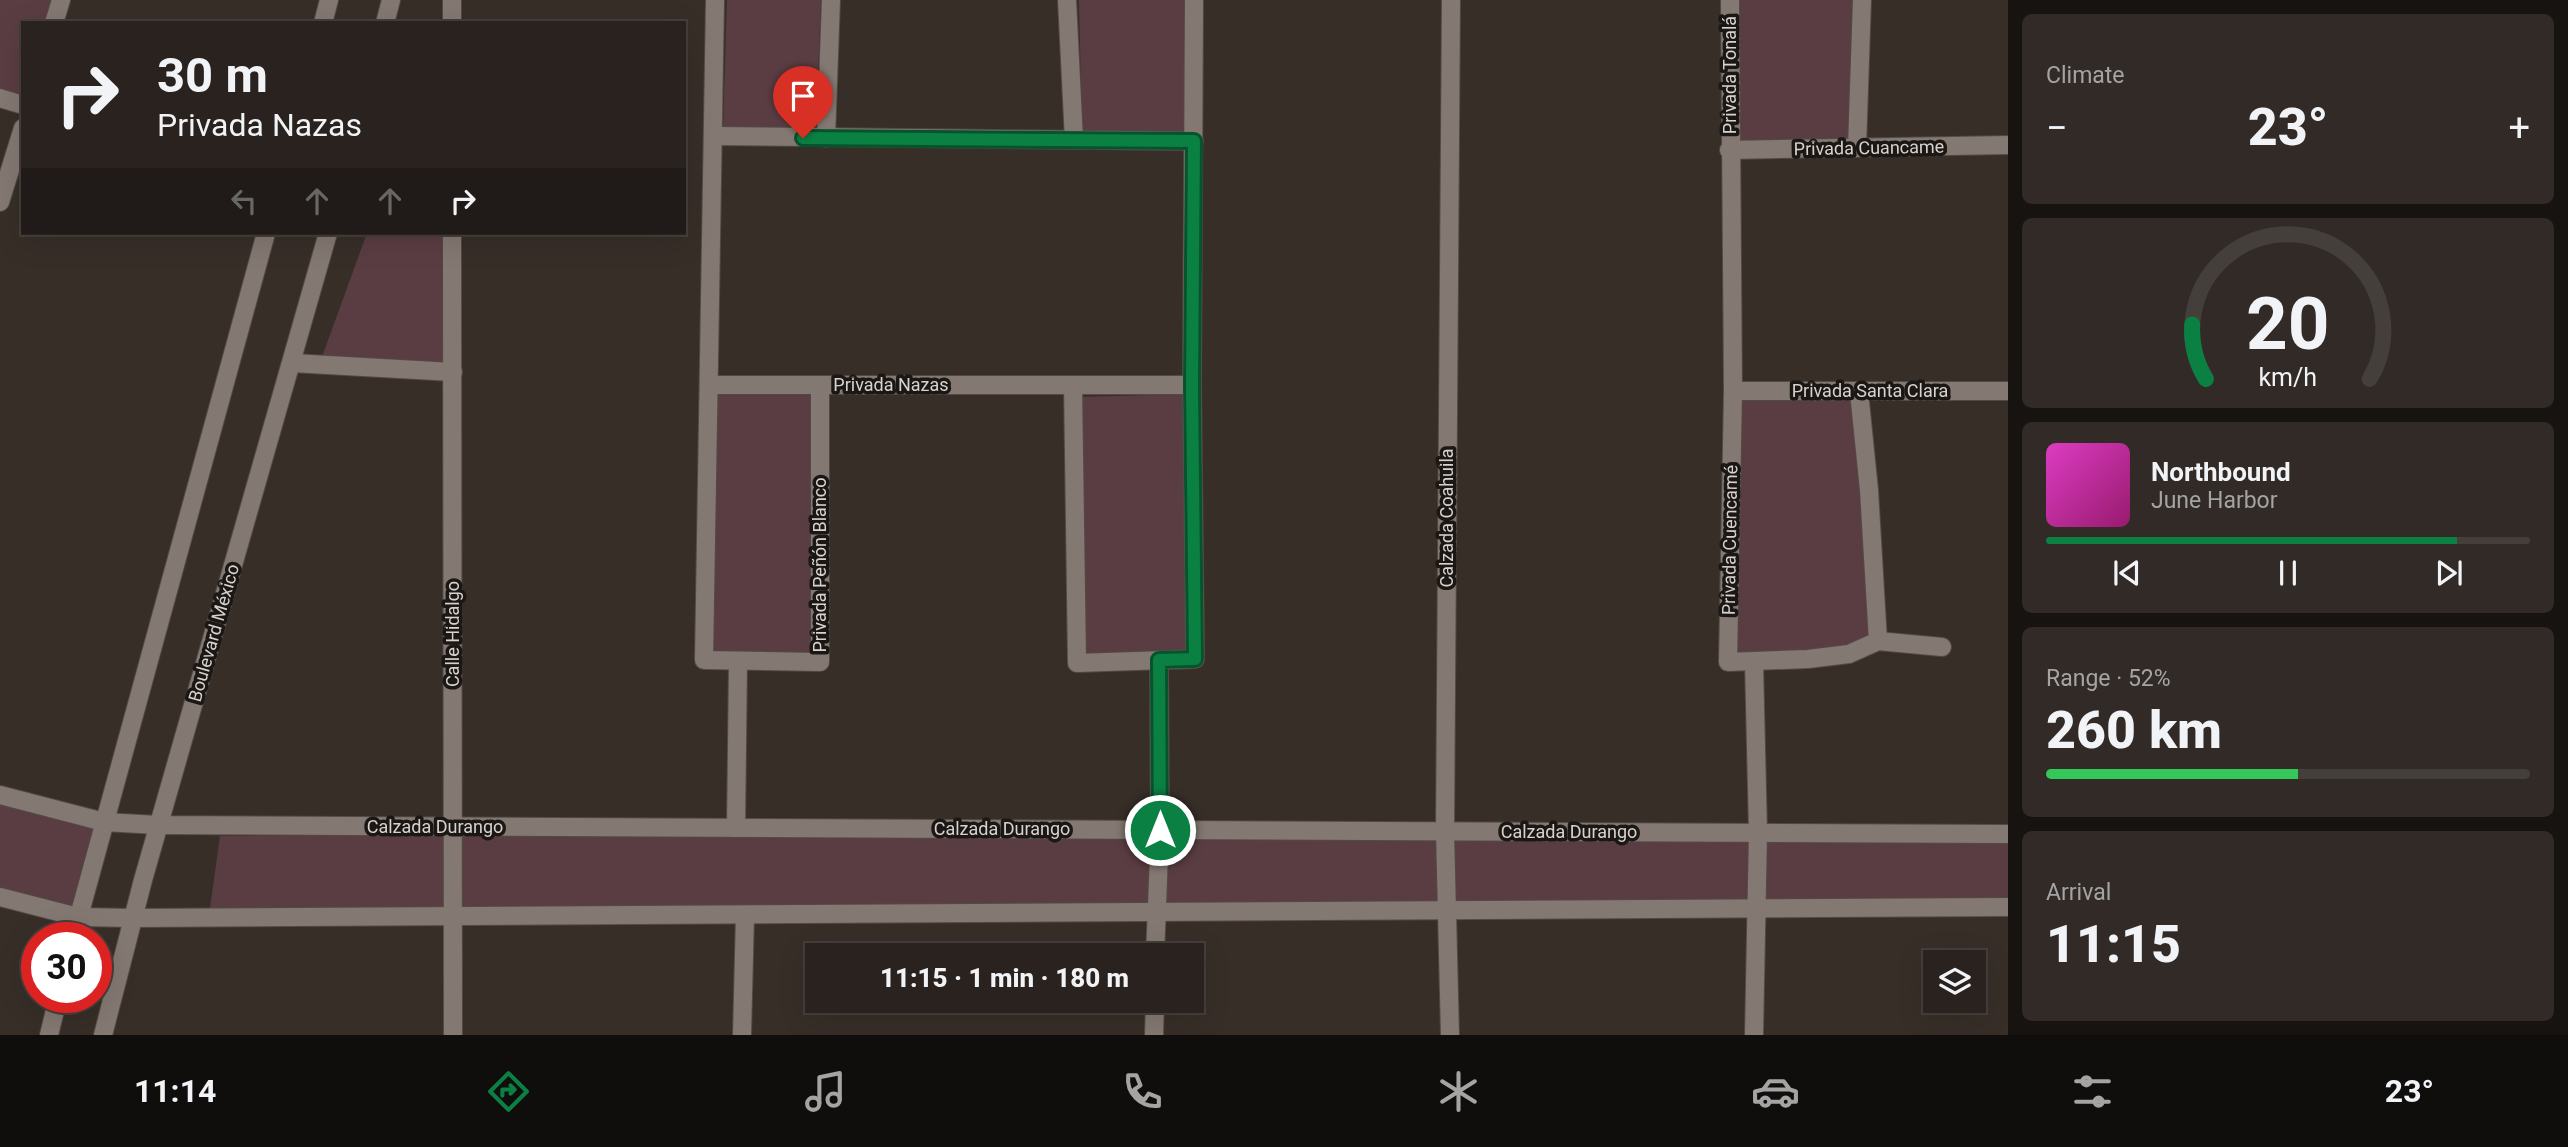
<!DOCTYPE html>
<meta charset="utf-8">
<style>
:root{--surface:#29221e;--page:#312a27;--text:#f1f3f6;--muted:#a5a4a4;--line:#453f3c;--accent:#0b8043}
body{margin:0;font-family:Roboto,sans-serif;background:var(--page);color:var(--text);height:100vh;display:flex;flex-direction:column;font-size:26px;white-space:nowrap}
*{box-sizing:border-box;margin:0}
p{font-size:23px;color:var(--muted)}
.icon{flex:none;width:38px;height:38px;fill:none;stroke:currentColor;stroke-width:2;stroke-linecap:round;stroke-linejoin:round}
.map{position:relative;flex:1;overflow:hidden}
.side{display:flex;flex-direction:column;gap:14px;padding:14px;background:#171310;width:560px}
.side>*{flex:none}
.banner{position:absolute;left:21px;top:21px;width:665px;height:214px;border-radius:0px;box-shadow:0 7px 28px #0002,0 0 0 2px var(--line);background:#29221e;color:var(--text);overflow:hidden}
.buttons{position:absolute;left:1923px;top:950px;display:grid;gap:14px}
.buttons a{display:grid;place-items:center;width:63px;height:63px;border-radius:0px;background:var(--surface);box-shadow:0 7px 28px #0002,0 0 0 2px var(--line);font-size:35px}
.speed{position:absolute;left:21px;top:922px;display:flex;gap:14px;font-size:35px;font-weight:700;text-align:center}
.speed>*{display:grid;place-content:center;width:91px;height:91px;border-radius:50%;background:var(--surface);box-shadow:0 7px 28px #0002,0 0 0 2px var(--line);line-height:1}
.speed .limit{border:10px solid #d22;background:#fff;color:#111}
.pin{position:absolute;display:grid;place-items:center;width:60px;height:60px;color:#fff;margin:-72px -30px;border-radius:50% 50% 50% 0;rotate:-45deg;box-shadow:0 0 7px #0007}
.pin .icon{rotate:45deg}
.me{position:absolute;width:77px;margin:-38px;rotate:0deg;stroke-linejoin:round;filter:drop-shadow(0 0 5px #0008)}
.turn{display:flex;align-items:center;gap:24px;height:147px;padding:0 21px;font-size:32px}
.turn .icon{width:91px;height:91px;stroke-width:2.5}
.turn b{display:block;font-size:49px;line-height:60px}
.lanes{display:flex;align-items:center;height:66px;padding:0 21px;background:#0003;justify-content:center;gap:35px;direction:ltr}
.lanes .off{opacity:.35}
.big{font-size:52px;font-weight:800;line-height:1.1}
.side .card{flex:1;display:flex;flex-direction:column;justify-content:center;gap:10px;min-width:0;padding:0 24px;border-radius:10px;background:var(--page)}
.side .dial{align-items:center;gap:0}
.dial svg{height:182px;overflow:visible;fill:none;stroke:var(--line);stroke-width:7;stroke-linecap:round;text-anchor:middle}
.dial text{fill:var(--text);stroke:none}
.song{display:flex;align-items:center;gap:21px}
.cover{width:84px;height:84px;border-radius:10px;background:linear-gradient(135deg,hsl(310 70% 55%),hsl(320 70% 35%))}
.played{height:7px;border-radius:4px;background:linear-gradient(90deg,var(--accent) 85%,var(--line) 85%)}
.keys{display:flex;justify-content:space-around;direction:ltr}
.heat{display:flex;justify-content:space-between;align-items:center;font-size:38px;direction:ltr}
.charge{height:10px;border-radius:5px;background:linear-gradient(90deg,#34c759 52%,var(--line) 0)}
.trip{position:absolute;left:805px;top:943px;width:399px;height:70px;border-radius:0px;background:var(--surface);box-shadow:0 7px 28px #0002,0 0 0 2px var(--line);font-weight:800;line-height:70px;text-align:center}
.tabs{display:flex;height:112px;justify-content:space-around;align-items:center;background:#100e0c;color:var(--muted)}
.tabs .icon{width:49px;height:49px}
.tabs .on{color:var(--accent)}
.tabs b{font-size:32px;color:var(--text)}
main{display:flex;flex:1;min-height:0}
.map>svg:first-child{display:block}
.green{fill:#5a3d43}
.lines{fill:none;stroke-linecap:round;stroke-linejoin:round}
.minor-casing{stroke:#524b45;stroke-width:20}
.secondary-casing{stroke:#524b45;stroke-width:20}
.minor{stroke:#847972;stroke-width:18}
.secondary{stroke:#847972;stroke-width:18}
.route-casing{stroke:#07532c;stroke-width:18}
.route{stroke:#0b8043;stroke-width:12}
.labels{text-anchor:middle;stroke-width:7;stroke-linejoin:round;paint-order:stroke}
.street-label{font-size:18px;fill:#d8d2ce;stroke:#1b1714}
</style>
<main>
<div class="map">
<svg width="2008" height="1035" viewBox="0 0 2008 1035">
<rect width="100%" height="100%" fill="#372e28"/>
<g class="green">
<polygon points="0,0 51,0 45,23 23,23 23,98 0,89"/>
<polygon points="727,0 821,0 816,129 723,130"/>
<polygon points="1079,0 1187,0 1188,132 1082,132"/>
<polygon points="1739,0 1855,0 1852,140 1739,141"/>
<polygon points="367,233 442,233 444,362 322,357"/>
<polygon points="713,388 817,388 818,658 710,655"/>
<polygon points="1187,394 1192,655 1081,659 1079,397"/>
<polygon points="1856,395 1875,638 1849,649 1735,656 1739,397"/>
<polygon points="0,801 96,825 74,908 0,889"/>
<polygon points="466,834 1453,837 2008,843 2008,900 1740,903 210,908 220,836"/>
</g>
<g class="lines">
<g class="minor-casing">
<g id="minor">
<polyline points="452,0 452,23"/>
<polyline points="715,0 704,660 820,662 820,385"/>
<polyline points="1067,0 1074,140"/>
<polyline points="1730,0 1733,391 1728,662 1808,659 1849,654 1878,641 1942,647"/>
<polyline points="54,23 61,0"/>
<polyline points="0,98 23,105"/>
<polyline points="713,136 1194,141"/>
<polyline points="826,138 831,0"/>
<polyline points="1857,148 1862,0"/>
<polyline points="1729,150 2008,145"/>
<polyline points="0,202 23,128"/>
<polyline points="452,233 453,1035"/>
<polyline points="292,363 453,372"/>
<polyline points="709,385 1192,385"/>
<polyline points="1073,385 1077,663 1195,659 1192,385 1194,0"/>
<polyline points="1733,391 2008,391"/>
<polyline points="1859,392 1869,490 1878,641"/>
<polyline points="0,795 104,822 158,825 2008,834"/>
<polyline points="736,828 738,662"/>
<polyline points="0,897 78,917 133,918 2008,907"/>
<polyline points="1155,956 1160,830 1159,660"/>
<polyline points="742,1035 745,915"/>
<polyline points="1154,1035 1155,1001"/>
<polyline points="1450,1035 1445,831 1451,0"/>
<polyline points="1754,1035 1758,832 1754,663"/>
</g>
</g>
<g class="secondary-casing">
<g id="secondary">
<polyline points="323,23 329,0"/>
<polyline points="385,23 391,0"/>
<polyline points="73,938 266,233"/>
<polyline points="49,1035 58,998"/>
<polyline points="103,1035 143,880 328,233"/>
</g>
</g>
<use href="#minor" class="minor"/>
<use href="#secondary" class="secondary"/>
</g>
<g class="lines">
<g class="route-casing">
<polyline id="route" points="803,138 1194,141 1192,385 1195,659 1159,660 1160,830"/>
</g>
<use href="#route" class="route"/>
</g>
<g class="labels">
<g class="street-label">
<text transform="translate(1730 75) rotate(-90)" y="6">Privada Tonalá</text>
<text transform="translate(1869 148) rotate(-1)" y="6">Privada Cuancame</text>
<text x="891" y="391">Privada Nazas</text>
<text x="1870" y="397">Privada Santa Clara</text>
<text transform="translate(1447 518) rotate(-90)" y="6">Calzada Coahuila</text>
<text transform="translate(1730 540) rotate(-89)" y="6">Privada Cuencamé</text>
<text transform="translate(820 565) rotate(-90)" y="6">Privada Peñón Blanco</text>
<text transform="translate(214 633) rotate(-74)" y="6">Boulevard México</text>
<text transform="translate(453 634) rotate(-90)" y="6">Calle Hidalgo</text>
<text x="435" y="833">Calzada Durango</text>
<text x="1002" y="835">Calzada Durango</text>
<text x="1569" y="838">Calzada Durango</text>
</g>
</g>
</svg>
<div class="buttons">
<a><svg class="icon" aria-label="layers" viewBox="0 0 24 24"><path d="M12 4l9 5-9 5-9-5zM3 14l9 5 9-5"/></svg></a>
</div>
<div class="speed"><div class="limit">30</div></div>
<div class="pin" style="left:803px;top:138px;background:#d93025"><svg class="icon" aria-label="arrive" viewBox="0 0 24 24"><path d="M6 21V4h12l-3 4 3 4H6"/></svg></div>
<svg class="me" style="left:1160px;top:830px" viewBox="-20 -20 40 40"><circle r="17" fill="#0b8043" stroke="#fff" stroke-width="3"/><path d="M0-11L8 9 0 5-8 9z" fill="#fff"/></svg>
<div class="trip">11:15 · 1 min · 180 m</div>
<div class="banner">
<div class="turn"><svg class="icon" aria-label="right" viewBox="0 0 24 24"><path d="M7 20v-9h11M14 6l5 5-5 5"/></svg><div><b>30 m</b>Privada Nazas</div></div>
<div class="lanes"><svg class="icon off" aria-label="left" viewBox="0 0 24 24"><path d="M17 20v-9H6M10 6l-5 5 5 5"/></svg><svg class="icon off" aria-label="ahead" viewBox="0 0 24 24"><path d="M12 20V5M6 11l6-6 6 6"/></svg><svg class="icon off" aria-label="ahead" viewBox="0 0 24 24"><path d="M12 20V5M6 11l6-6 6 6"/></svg><svg class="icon" aria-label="right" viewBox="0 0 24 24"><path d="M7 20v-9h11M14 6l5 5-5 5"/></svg></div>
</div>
</div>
<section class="side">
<div class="card"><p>Climate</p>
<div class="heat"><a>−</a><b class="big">23°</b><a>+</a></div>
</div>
<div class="card dial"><svg viewBox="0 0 100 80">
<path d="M14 69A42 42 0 1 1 86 69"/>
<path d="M14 69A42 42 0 0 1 8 45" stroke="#0b8043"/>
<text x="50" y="56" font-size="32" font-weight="700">20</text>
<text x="50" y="72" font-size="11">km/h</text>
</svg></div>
<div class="card">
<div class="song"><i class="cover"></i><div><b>Northbound</b><p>June Harbor</p></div></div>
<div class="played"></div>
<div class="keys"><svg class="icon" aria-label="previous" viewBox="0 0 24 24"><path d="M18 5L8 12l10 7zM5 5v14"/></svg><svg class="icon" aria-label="pause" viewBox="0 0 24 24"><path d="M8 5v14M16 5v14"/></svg><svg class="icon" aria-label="next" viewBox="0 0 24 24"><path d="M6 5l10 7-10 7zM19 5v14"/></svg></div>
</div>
<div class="card"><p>Range · 52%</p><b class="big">260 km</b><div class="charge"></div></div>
<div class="card"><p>Arrival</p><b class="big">11:15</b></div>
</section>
</main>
<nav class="tabs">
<b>11:14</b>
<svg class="icon on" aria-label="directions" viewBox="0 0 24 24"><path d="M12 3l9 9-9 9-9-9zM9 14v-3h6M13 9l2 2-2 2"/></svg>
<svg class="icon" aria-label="music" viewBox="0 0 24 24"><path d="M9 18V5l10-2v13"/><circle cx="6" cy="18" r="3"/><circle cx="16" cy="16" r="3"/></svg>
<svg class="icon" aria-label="phone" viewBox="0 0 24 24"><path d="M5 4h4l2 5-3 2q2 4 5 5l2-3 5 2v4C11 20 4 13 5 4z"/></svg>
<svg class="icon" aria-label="climate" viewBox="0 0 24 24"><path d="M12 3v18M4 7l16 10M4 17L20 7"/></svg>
<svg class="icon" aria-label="car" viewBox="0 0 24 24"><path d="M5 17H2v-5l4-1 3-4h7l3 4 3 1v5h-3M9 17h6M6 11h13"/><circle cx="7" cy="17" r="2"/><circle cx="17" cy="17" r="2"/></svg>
<svg class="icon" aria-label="filters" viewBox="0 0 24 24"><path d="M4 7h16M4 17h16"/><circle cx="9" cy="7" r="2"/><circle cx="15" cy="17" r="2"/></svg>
<b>23°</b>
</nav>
